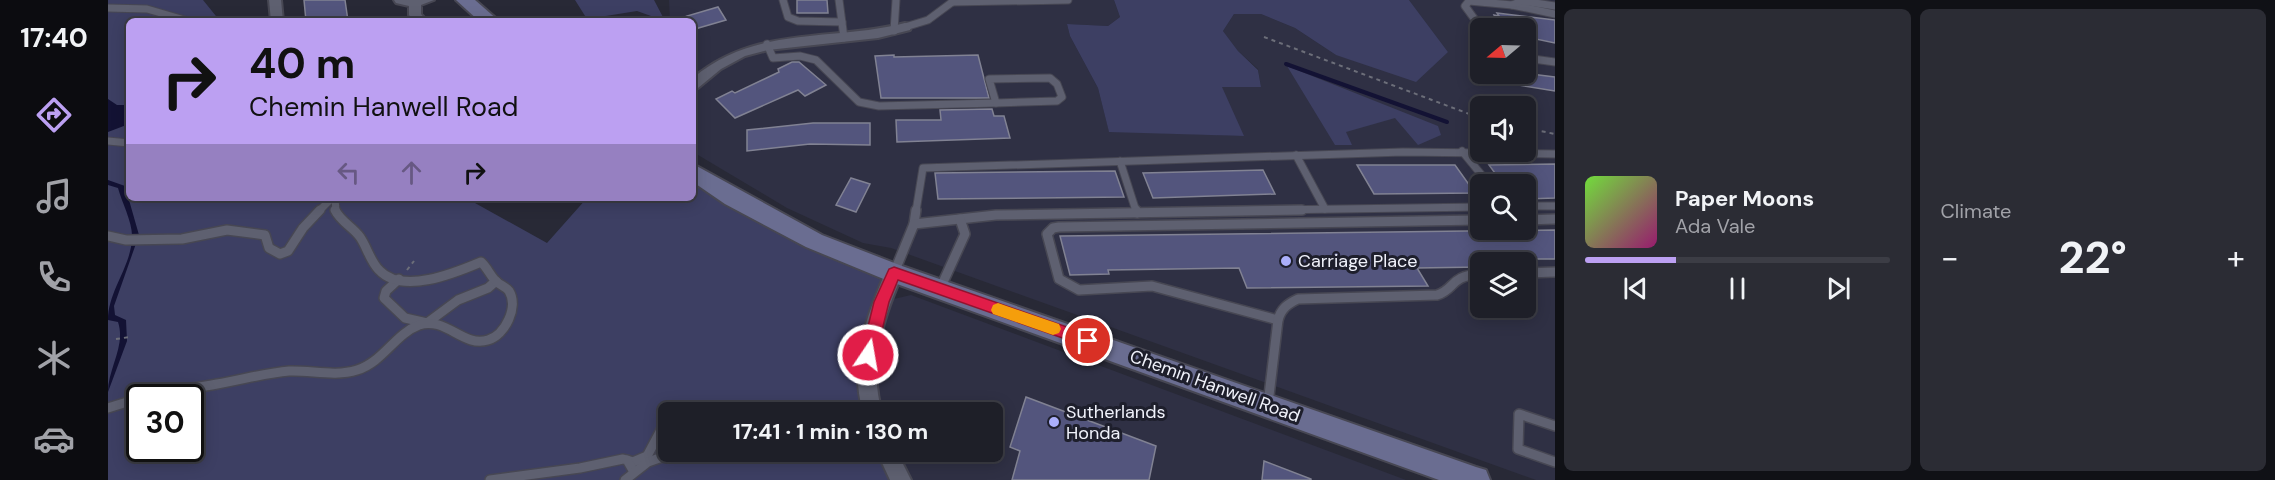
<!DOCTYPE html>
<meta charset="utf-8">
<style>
:root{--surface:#1e1f28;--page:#2b2c34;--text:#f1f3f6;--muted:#a1a2a8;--line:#3c3d45;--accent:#bca0f2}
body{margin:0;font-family:"DM Sans",sans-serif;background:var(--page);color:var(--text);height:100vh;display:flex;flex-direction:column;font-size:22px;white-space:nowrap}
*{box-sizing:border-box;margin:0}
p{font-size:20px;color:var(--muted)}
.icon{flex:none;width:33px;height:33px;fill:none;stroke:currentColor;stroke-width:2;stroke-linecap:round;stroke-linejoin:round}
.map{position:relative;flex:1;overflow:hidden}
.panel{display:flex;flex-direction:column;gap:9px;padding:9px;background:#101116;width:720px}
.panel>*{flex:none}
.banner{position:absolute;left:18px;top:18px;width:570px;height:183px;border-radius:9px;box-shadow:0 3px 15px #0003,0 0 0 2px var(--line);background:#bca0f2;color:#111;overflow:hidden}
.needle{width:39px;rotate:251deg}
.controls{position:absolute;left:1362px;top:18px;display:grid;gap:12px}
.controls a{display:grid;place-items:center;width:66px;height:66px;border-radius:9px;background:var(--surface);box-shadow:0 3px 15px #0003,0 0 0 2px var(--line);font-size:30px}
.speed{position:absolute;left:18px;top:384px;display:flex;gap:12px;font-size:30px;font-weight:700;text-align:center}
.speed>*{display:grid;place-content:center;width:78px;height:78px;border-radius:50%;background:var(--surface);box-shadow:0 3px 15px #0003,0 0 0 2px var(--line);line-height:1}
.speed .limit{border:3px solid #111;border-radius:9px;background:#fff;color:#111}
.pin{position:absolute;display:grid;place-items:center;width:51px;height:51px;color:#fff;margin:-26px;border:3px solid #fff;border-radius:50%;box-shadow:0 2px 6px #0007}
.me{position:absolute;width:66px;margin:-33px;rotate:12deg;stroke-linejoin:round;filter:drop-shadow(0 0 4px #0008)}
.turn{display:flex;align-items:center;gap:21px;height:126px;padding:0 24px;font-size:27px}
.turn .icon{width:78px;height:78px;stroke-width:2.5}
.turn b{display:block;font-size:42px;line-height:51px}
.lanes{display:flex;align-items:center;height:57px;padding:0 24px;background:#0003;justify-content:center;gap:30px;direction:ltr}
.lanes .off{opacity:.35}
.big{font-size:45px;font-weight:700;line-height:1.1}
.panel .card{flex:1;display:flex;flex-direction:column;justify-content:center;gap:9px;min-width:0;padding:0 21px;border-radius:9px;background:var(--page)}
.song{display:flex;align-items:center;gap:18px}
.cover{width:72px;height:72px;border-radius:9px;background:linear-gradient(135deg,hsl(100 70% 55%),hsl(320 70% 35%))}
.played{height:6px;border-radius:3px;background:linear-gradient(90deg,var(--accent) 30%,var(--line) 30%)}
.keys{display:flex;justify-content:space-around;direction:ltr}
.heat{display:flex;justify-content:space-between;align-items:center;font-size:33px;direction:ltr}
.panel .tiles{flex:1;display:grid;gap:9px;grid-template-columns:repeat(2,1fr)}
.trip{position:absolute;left:550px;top:402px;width:345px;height:60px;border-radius:9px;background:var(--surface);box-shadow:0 3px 15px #0003,0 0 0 2px var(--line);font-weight:700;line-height:60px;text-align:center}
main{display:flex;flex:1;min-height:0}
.tab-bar{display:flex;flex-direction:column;width:108px;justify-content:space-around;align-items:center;background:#0c0c10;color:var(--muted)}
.tab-bar .icon{width:42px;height:42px}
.tab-bar .selected{color:var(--accent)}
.tab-bar b{font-size:27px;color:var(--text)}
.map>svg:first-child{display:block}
.built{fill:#2f3044;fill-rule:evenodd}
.green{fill:#3d3f63;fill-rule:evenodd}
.water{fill:#131234}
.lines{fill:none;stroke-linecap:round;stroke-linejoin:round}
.stream{stroke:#131234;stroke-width:4}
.building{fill:#53557d;stroke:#818293;stroke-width:1.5}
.lane-far1-casing{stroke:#474753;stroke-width:9}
.lane-casing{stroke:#474753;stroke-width:12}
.street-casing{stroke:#474753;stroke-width:4}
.secondary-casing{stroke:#474753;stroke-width:4}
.path{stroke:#6c6e79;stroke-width:2;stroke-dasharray:4 4;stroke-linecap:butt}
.lane-far1{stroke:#5e6070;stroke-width:7}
.lane{stroke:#5e6070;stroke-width:9}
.street{fill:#5e6070;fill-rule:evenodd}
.secondary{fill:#6a6d91;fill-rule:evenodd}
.route{fill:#e11d48;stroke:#92132f;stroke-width:1.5}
.slow{fill:#f59e0b}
.poi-dot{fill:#abaffb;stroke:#1e1f2c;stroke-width:2}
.labels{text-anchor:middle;stroke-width:6;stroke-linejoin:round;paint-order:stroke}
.poi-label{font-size:18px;fill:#f0f2fb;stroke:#1e1f2c;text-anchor:start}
.street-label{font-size:18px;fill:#f0f2fb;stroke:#1e1f2c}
</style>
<main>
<nav class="tab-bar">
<b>17:40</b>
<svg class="icon selected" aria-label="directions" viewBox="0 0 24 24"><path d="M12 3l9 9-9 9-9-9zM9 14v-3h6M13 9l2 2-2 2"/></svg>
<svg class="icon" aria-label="music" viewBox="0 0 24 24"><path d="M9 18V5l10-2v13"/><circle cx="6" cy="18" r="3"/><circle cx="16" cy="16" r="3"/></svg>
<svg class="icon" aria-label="phone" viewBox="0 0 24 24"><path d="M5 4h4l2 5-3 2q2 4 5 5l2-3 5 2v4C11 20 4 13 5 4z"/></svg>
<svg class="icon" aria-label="climate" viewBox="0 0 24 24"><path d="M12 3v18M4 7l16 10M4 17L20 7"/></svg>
<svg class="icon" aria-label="car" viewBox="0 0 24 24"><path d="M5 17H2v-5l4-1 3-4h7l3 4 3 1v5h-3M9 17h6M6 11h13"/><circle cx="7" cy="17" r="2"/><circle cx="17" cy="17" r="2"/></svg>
</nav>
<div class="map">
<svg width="1447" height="480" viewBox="0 0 1447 480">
<rect width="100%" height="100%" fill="#282936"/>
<g class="built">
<path d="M561 0H1006L1012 17 1000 26 959 24 962 36 990 88 1001 131 1135 136 1113 87H1153L1150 69 1130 51 1115 31 1126 14H1153L1187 28 1228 55 1340 52 1301 0H1447V480H1428L783 248 755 243 679 208 585 152V21H562ZM1372 28H1418V74H1372ZM1372 106H1418V152H1372ZM1372 184H1418V230H1372ZM1372 262H1418V308H1372Z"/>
<polygon points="803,295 1298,480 793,480 779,452 885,452 885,412 764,412 760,404 773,302"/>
</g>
<g class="green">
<path d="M0 0H95L112 21H21V198H358L439 243 479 198H585V172L786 273 773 302 760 404 764 412H561V452H779L793 480H0ZM32 398H82V448H32Z"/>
<polygon points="467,0 546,0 557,21 529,11 479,19"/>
<polygon points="1006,0 1301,0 1340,52 1308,82 1228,55 1187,28 1153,14 1126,14 1115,31 1130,51 1150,70 1153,87 1114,87 1136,136 1001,132 990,88 962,36 959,24 1000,26 1012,17"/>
<polygon points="1179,66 1330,126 1333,135 1310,145 1287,118 1238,132 1244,145 1227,145"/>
</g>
<g class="water">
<polygon points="0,99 9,105 21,105 21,124 0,132"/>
<path d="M0 180 17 186 31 235 6 306 7 315 18 320 19 341 0 392C0 368 18 346 10 322L0 320C0 291 23 267 24 238 25 223 14 203 10 188L0 185Z"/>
</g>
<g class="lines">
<polyline class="stream" points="1178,64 1339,122"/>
</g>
<g class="building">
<polygon points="196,0 237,0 240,21 198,21"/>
<polygon points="689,0 719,0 720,13 689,13"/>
<polygon points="610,7 618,20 587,29 585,21 579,16"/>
<polygon points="1389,13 1447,20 1447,43 1418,37 1418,28 1392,28 1386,15 1391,16"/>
<polygon points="786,55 786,57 870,55 881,98 773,98 767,56"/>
<polygon points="684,62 691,62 718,85 697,96 690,90 627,118 608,99 624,91 627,93 671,72 670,69"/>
<polygon points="1381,74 1423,74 1447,77 1447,91 1380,80"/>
<polygon points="884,109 886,116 896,116 902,138 789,142 788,120 833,120 832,110"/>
<polygon points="705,123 762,123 762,145 702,144 639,151 639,130"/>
<polygon points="1447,164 1447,198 1418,199 1418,184 1395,184 1381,165"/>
<polygon points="1249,165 1347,165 1367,193 1266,194"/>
<polygon points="1155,170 1167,194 1045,198 1035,173"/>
<polygon points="1007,171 1016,197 830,199 827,173"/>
<polygon points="743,178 762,184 748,212 728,205"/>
<polygon points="1447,230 1447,259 1396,259 1398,262 1372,262 1372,267 1309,268 1320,286 1139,288 1131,268 1000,270 1001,274 962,275 952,236"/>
<polygon points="918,397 1048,446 1041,480 904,480 912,451 902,447"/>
<polygon points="1156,461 1203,479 1203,480 1154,480"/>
</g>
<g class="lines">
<g class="lane-far1-casing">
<g id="lane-far1">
<polyline points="675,0 680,17 690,21 734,22"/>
<polyline points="731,0 736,38"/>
<polyline points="844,2 960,0"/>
<polyline points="1404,5 1447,14"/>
<polyline points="0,8 39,9 80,21"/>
<polyline points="797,27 820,20 847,0"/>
<polyline points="1373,28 1357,6 1361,1 1404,5 1414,1 1447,6"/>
<polyline points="786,31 788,0"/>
<polyline points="659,44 665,58 692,56 708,60 751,102 771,106 888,103"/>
<polyline points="1418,58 1447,62"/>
<polygon points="942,78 949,84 954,97 949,101 888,103 881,79"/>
<polyline points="0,141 21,143"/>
<polyline points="1354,151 1381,184"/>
<polyline points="1188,155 1217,209"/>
<polyline points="1012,161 1028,211"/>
<polyline points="227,198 228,211"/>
<polyline points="1418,206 1447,206"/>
<polyline points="211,211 224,198"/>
<polyline points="808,211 815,168 1295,152 1447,154"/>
<polyline points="1103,211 1372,207"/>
</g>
</g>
<g class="lane-casing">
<g id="lane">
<polyline points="1028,210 1029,213"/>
<polyline points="1418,220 1447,219"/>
<polyline points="806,224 808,210"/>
<polyline points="0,236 18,240 74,239 119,230 157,235 161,248 172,254 180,251 195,228 212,210"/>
<polyline points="786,273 806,224 888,215 1194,210"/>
<polyline points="1418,273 1447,272"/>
<polyline points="291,279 278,291 276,298 297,318 319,323 350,300 380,288 388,281"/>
<polyline points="832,289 857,234 852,219"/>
<polyline points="1170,320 1044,286 971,290 951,279 939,234 945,228 951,227 1372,220"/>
<path d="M33 398C58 390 84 389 109 384 133 380 157 373 181 371 203 370 227 377 249 370 275 362 287 334 311 325 338 316 355 348 380 340 397 335 411 307 401 291 398 287 394 286 390 283 383 278 380 268 373 262 347 273 294 295 271 270 262 261 259 247 252 237 245 227 233 222 227 210"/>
<path d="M1160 404 1170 320C1173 309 1179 304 1190 299L1329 295C1348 289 1341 276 1372 274"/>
<polyline points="0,408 32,398"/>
<polyline points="1447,426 1411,414 1410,449 1447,462"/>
<polyline points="519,460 525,462 539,456 554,428 561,423"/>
<polyline points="382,480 472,468 515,459 519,460 526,472"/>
<polyline points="517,480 540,462 569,452"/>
</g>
</g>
<g class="street-casing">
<g id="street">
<polygon points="161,0 173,0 175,21 163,21"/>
<polygon points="286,0 326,0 313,5 313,14 319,21 306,21 301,15 301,6 288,3"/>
<path d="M797 23 802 24 803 27 802 30 770 38 660 50 637 56 613 69 590 88 585 90V78C648 25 722 42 797 23Z"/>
<path d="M786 266 792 268 795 273C775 318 760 363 774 412H755C741 363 758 318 777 273L780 268Z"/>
<polygon points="769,452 789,452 803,480 782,480"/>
</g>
</g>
<g class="secondary-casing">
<g id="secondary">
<polygon points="348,0 367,0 391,21 371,21"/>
<polygon points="585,164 714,235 794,266 1368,467 1378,470 1382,480 1331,480 778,280 698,247 617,204 585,182"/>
</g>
</g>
<g class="path">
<polyline points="1156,37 1372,118"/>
<polyline points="1418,128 1447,134"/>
<polyline points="299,270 306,261"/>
<polyline points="8,339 22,337"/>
</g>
<use href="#lane-far1" class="lane-far1"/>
<use href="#lane" class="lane"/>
<use href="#street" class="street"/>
<use href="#secondary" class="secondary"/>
</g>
<polygon class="route" points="786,267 985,336 987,341 985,345 980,347 790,280 781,302 768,355 766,359 760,361 755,359 753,355 766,302 781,269"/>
<polygon class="slow" points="890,303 951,324 953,329 951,333 945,335 885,314 883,310 885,305"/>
<g class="poi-dot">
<circle cx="1178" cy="261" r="6"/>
<circle cx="946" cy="422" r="6"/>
</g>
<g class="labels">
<g class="poi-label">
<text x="1190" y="267">Carriage Place</text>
<text x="958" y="418">Sutherlands<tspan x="958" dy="21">Honda</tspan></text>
</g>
<g class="street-label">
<text transform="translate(1107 386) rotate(20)" y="6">Chemin Hanwell Road</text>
</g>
</g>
</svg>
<div class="controls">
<a><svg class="needle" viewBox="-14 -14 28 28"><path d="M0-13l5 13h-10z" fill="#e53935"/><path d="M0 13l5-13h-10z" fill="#a1a2a8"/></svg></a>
<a><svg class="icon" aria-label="sound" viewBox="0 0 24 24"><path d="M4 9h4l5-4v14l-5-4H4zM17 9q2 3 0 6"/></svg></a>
<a><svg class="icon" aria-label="search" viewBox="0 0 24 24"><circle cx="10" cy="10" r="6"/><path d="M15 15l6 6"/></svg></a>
<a><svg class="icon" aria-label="layers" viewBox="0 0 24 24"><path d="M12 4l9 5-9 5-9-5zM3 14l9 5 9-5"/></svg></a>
</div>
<div class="speed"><div class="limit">30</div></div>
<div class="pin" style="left:980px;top:341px;background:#d93025"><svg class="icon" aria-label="arrive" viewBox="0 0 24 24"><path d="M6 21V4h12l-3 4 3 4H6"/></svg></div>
<svg class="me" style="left:760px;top:355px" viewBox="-20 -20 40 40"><circle r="17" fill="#e11d48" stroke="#fff" stroke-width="3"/><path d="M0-11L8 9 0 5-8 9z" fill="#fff"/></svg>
<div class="trip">17:41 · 1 min · 130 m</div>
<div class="banner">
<div class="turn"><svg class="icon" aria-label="right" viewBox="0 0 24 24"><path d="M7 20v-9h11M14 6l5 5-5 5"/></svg><div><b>40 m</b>Chemin Hanwell Road</div></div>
<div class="lanes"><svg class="icon off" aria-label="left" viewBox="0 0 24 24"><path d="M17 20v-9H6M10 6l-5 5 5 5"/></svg><svg class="icon off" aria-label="ahead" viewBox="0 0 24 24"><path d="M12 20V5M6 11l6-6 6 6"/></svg><svg class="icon" aria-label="right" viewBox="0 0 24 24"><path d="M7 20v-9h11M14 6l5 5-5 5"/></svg></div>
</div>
</div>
<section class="panel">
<div class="tiles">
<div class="card">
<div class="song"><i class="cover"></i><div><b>Paper Moons</b><p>Ada Vale</p></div></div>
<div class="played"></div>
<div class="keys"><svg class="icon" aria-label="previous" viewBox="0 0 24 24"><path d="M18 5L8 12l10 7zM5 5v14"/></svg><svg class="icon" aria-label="pause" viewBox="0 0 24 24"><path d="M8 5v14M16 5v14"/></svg><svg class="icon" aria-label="next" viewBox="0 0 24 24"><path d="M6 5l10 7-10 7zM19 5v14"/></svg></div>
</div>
<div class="card"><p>Climate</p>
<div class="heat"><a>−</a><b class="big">22°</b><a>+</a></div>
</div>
</div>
</section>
</main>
